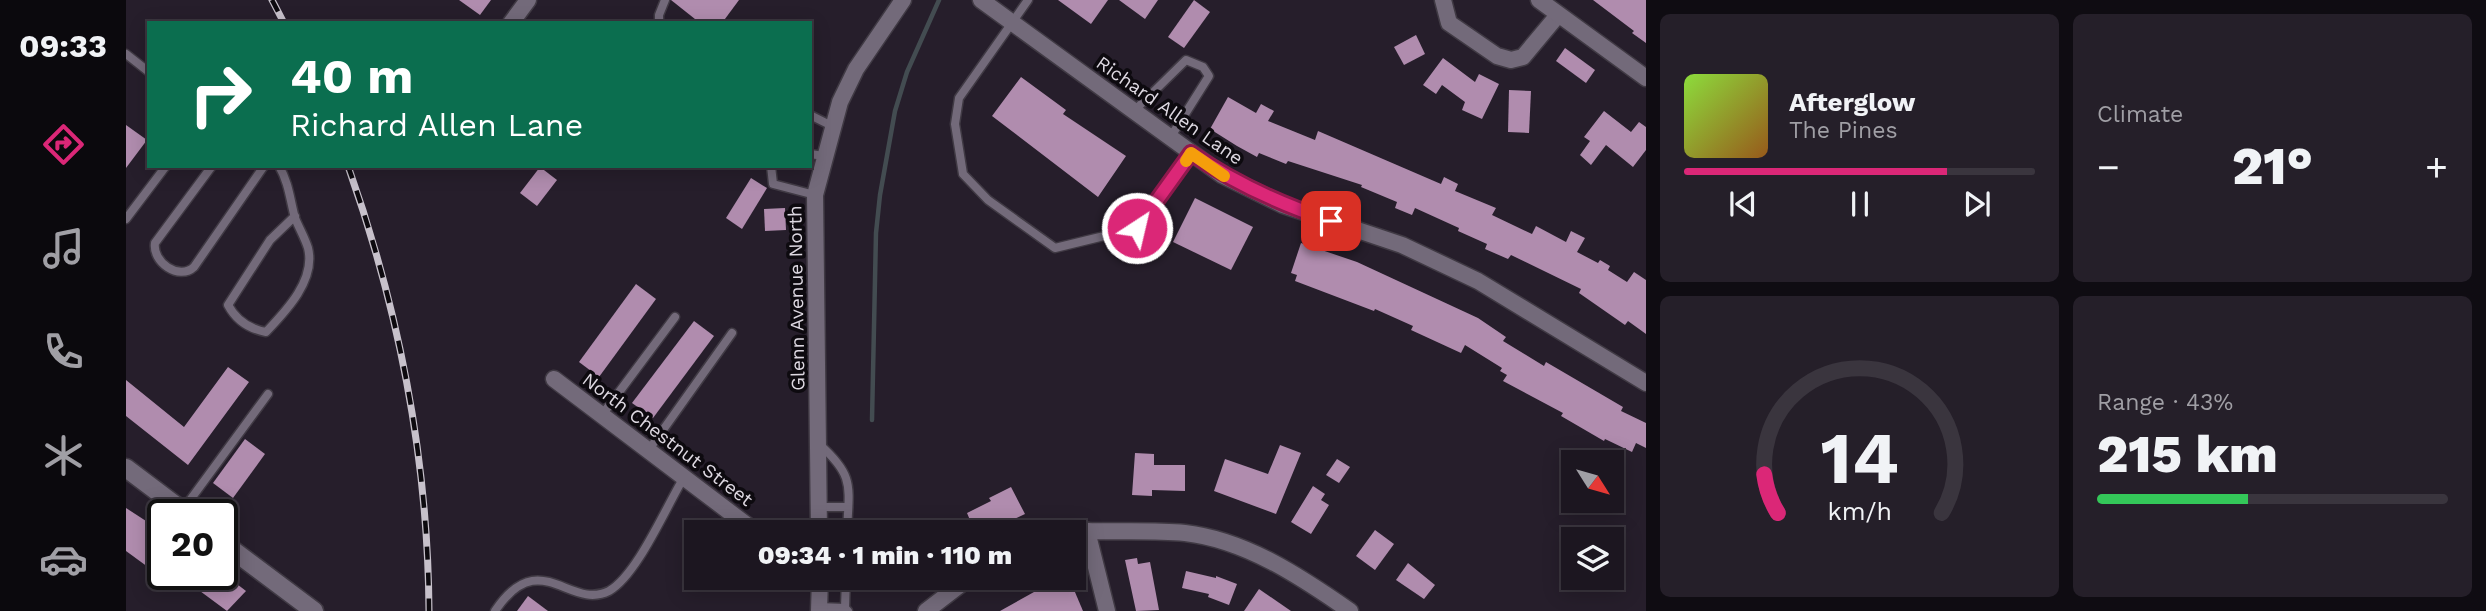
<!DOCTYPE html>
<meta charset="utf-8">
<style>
:root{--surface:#1c1620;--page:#251f29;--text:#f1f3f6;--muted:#a09fa5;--line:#3a353e;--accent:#db2777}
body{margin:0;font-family:"Work Sans",sans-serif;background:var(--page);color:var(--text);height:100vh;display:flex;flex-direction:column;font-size:26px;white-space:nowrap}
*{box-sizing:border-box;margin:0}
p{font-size:23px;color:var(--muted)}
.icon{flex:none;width:38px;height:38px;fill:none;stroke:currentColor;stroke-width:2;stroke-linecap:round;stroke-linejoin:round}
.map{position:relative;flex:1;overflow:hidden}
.drawer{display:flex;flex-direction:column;gap:14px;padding:14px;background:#0f0c12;width:840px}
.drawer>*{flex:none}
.banner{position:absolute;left:21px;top:21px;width:665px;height:147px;border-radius:0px;box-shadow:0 4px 18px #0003,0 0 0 2px var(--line);background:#0b6e4f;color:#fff;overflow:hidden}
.needle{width:46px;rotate:127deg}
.buttons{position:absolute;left:1435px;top:450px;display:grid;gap:14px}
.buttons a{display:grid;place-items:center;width:63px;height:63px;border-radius:0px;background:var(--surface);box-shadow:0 4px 18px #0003,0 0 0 2px var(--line);font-size:35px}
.speed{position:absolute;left:21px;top:499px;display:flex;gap:14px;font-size:35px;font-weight:700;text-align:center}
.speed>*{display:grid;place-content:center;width:91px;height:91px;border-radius:50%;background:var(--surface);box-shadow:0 4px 18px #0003,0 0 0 2px var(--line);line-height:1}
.speed .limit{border:4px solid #111;border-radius:10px;background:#fff;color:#111}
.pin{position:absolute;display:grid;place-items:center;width:60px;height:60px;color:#fff;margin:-30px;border-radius:14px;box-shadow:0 4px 10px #0006}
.me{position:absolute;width:77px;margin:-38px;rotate:35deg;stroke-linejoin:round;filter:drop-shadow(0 0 5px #0008)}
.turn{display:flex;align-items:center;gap:24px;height:147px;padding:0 28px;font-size:32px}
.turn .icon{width:91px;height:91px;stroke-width:2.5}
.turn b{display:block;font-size:49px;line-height:60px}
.big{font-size:52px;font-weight:800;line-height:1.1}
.drawer .widget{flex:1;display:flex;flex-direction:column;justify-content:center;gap:10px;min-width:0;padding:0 24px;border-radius:10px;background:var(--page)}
.drawer .dial{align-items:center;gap:0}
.dial svg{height:182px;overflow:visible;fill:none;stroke:var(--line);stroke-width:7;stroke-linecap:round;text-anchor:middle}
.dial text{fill:var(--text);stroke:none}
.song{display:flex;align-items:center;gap:21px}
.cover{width:84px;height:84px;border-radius:10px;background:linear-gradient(135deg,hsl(90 70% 55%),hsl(30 70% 35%))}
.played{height:7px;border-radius:4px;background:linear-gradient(90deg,var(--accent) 75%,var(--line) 75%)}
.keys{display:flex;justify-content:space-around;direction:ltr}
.heat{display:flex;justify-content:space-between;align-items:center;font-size:38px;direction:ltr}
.charge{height:10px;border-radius:5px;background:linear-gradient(90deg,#34c759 43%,var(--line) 0)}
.drawer .tiles{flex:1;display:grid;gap:14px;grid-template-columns:repeat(2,1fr)}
.trip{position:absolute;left:558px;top:520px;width:402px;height:70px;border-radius:0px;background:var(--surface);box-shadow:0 4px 18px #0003,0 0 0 2px var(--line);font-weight:800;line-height:70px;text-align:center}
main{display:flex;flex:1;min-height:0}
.tab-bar{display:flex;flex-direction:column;width:126px;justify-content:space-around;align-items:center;background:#0b090d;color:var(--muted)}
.tab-bar .icon{width:49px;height:49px}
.tab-bar .on{color:var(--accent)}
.tab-bar b{font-size:32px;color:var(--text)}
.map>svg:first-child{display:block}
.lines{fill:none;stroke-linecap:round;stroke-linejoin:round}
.stream{stroke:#434c51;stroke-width:4.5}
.building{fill:#b08cae}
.lane-casing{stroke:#403a44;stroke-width:11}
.street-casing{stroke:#403a44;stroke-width:19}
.secondary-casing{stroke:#403a44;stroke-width:21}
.lane{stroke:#736a7a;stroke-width:8}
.street{stroke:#736a7a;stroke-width:16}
.secondary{stroke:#736a7a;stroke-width:18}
.rail-casing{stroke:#c7c1cb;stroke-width:7}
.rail{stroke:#0d0a0f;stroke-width:4.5;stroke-dasharray:13;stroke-linecap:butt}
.route-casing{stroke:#8e194d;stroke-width:18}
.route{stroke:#db2777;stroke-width:12}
.slow{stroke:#f59e0b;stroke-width:12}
.labels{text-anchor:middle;stroke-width:7;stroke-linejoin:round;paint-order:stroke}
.street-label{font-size:19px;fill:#ddd8e1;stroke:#0d0a0f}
</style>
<main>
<nav class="tab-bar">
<b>09:33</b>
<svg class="icon on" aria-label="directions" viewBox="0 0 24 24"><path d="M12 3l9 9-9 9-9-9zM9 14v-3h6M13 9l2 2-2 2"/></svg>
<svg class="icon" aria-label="music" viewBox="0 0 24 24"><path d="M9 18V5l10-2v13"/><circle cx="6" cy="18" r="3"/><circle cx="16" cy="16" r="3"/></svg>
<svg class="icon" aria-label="phone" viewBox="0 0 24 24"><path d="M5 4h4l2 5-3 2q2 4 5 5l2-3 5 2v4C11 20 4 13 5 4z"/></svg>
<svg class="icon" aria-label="climate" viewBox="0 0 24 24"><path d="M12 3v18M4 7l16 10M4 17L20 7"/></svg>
<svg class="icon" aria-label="car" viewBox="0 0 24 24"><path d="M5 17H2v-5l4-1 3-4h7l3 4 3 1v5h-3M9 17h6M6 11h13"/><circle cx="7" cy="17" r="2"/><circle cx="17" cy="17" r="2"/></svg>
</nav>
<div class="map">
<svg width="1520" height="611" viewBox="0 0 1520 611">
<rect width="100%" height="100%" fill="#261e2b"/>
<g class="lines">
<polyline class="stream" points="746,420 750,233 754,195 769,111 781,72 813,0"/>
</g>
<g class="building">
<polygon points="333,0 365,0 354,15"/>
<polygon points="545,0 613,0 596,23 574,23"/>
<polygon points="932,0 982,0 965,24"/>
<polygon points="993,0 1032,0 1019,19"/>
<polygon points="1068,0 1084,12 1058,48 1042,37"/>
<polygon points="1467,0 1520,0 1520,43 1506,33 1508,31"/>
<polygon points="1290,35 1299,54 1278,65 1268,47"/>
<polygon points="1439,48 1469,70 1460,83 1430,61"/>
<polygon points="1317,58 1349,82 1353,74 1373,84 1356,119 1336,110 1339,102 1316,85 1310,94 1297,85"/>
<polygon points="895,77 940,110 937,114 1000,156 972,197 866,116"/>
<polygon points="1383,90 1405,91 1403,133 1382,132"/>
<polygon points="1102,97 1130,113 1135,104 1148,111 1142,121 1189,140 1192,131 1315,184 1318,177 1332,184 1329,191 1370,208 1366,215 1406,234 1410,226 1440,242 1445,231 1459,238 1451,252 1472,263 1474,260 1484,266 1482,270 1501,282 1508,272 1520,280 1520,334 1502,321 1499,325 1453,293 1455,289 1385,255 1382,259 1359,249 1361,244 1332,231 1333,228 1289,208 1286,215 1269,208 1271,202 1235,187 1236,185 1162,161 1160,164 1133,153 1131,157 1111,146 1084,129"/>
<polygon points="1478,111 1505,132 1513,122 1520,127 1520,150 1507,167 1480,145 1465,165 1454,155 1464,141 1458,137"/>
<polygon points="0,125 21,140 0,168"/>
<polygon points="414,167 431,180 411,206 394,193"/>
<polygon points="625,178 641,188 616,229 600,218"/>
<polygon points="1069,198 1127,227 1105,270 1047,242"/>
<polygon points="659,208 660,230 639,231 638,209"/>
<polygon points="1175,243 1231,262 1352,318 1380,337 1377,341 1418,366 1420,362 1497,407 1495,411 1520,423 1520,448 1510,443 1506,452 1479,439 1478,441 1435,416 1437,413 1377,381 1381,375 1374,371 1376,368 1339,345 1335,353 1285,330 1287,326 1249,309 1248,311 1169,281 1171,275 1165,273"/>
<polygon points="510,284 530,299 473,377 453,362"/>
<polygon points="568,321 588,336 527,418 506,403"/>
<polygon points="102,367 123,382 62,465 0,416 0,380 58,427"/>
<polygon points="119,439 139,454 107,498 87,483"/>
<polygon points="1154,445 1175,453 1150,514 1088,491 1099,459 1142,474"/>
<polygon points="1009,453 1028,454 1028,465 1059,465 1059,491 1026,490 1026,496 1006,495"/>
<polygon points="1211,459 1224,467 1213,483 1200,475"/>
<polygon points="1187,486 1199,494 1195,500 1203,505 1185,534 1165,522"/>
<polygon points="885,487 899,514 860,532 849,532 841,513 865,501 863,498"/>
<polygon points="0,508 37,532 37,578 0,551"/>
<polygon points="1249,530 1268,544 1249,570 1230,556"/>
<polygon points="1011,558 1012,564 1024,562 1033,610 1010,611 999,560"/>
<polygon points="1282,563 1309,585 1298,599 1270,580"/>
<polygon points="1060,571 1090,578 1090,576 1111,584 1103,605 1082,597 1083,594 1056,588"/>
<polygon points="51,574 98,574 120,591 101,611"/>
<polygon points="943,578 957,611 874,611 917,587"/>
<polygon points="1133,589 1165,611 1118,611"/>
<polygon points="402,596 422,611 391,611"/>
</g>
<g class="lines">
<g class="lane-casing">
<g id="lane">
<polyline points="902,0 833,98 829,124 837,174 862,200 929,248 1011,228 1065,153"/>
<polyline points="533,23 533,15 539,0"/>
<polyline points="0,54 23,72"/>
<polyline points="1008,111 1060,60 1077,67 1083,76 1044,138"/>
<polyline points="684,115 706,126"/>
<polyline points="684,154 698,156"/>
<path d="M86 166 29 243C26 262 53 281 68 267L138 166"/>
<path d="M153 166C163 183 164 200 169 218 173 228 179 238 182 248 190 280 160 311 140 332 124 329 110 320 102 305L144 240 169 216"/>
<polyline points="645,166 647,184 689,195"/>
<polyline points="0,219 40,166"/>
<polyline points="476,415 549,317"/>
<path d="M693 444C729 476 723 486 721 532"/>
<polyline points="522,451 606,333"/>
<polyline points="693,507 722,507"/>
<polyline points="56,511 142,394"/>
<polyline points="720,578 719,608 722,611"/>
<polyline points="693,607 719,608"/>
<path d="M369 611C414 544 443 611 483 591 511 575 539 509 557 479"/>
</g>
</g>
<g class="street-casing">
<g id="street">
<polyline points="855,0 1096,175 1157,205 1276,245 1352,281 1520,383"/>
<polyline points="1317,0 1323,23 1371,56 1385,60 1397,57 1432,15"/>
<polyline points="1413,0 1520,78"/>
<polyline points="385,23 402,0"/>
<polyline points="428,379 630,532"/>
<polyline points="961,531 981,611"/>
<polyline points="693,532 689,195 714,102 730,69 777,0"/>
<path d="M948 535 961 531C993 532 1027 530 1059 533 1120 540 1175 577 1224 611"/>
<polyline points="693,611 694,578"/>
<polyline points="800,611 843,578"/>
</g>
</g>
<g class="secondary-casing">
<g id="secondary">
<polyline points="0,468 61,514"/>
<polyline points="96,542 188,611"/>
</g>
</g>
<use href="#lane" class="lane"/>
<use href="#street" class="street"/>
<use href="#secondary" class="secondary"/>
<g class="rail-casing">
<g id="rail">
<polyline points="146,0 158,23"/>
<path d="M222 166C273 310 302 458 303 611"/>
</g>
</g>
<use href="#rail" class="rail"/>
</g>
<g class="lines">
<g class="route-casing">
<path id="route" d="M1011 228 1065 153C1109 184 1154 204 1205 221"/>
</g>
<use href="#route" class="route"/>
<polyline class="slow" points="1060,161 1065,153 1098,176"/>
</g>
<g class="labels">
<g class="street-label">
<text transform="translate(1044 110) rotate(35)" y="7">Richard Allen Lane</text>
<text transform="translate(670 298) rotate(-91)" y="7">Glenn Avenue North</text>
<text transform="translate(542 439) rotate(37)" y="7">North Chestnut Street</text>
</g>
</g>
</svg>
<div class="buttons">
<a><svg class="needle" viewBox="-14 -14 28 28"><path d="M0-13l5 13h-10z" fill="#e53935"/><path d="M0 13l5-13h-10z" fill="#a09fa5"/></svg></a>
<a><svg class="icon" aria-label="layers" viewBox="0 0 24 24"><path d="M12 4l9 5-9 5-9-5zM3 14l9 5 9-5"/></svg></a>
</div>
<div class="speed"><div class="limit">20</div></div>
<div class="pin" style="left:1205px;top:221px;background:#d93025"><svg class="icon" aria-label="arrive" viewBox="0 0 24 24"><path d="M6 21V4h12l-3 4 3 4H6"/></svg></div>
<svg class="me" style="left:1011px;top:228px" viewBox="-20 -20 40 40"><circle r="17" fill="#db2777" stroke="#fff" stroke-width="3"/><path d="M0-11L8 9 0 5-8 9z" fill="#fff"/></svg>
<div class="trip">09:34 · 1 min · 110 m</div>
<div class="banner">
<div class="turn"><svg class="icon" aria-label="right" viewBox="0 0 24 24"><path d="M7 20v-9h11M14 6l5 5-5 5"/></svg><div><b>40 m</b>Richard Allen Lane</div></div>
</div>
</div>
<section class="drawer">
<div class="tiles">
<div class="widget">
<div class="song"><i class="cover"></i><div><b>Afterglow</b><p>The Pines</p></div></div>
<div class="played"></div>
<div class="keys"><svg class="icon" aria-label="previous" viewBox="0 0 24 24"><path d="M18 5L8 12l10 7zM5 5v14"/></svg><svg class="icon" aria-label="pause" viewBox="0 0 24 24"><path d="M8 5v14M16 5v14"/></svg><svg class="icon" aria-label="next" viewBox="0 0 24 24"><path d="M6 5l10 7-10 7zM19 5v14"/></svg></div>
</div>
<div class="widget"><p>Climate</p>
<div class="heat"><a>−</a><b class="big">21°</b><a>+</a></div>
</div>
<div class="widget dial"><svg viewBox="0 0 100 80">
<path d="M14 69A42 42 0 1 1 86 69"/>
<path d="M14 69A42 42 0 0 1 8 52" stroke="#db2777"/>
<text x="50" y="56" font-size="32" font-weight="700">14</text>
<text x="50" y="72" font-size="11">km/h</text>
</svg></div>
<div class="widget"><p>Range · 43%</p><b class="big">215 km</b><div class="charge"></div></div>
</div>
</section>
</main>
